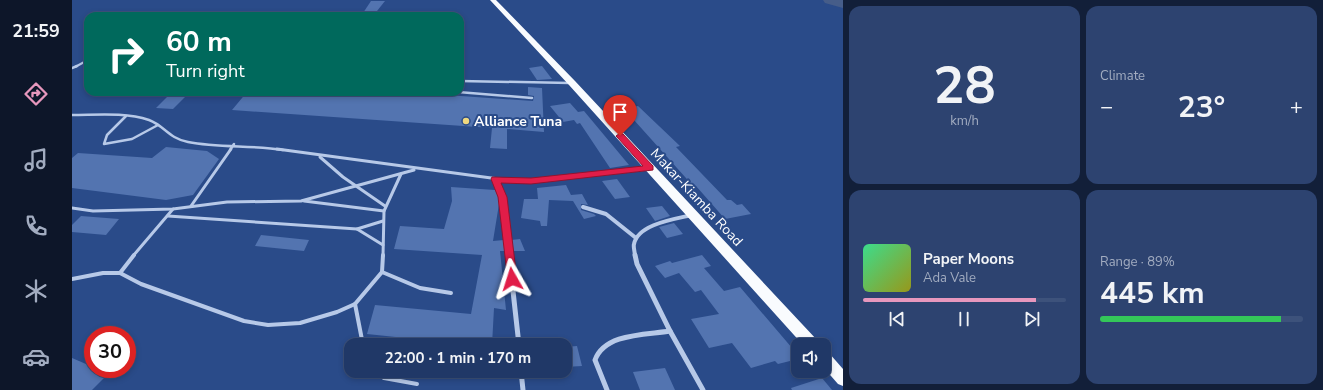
<!DOCTYPE html>
<meta charset="utf-8">
<style>
:root{--surface:#203867;--page:#2d4370;--text:#f1f3f6;--muted:#a2acc0;--line:#3d527b;--accent:#e797bd}
body{margin:0;font-family:"Nunito Sans",sans-serif;background:var(--page);color:var(--text);height:100vh;display:flex;flex-direction:column;font-size:15px;white-space:nowrap}
*{box-sizing:border-box;margin:0}
p{font-size:13px;color:var(--muted)}
.icon{flex:none;width:22px;height:22px;fill:none;stroke:currentColor;stroke-width:2;stroke-linecap:round;stroke-linejoin:round}
.map{position:relative;flex:1;overflow:hidden}
.sheet{display:flex;flex-direction:column;gap:6px;padding:6px;background:#121f39;width:480px}
.sheet>*{flex:none}
.top-card{position:absolute;left:12px;top:12px;width:380px;height:84px;border-radius:12px;box-shadow:0 2px 6px #0003,0 0 0 1px var(--line);background:#00695c;color:#fff;overflow:hidden}
.fabs{position:absolute;left:719px;top:338px;display:grid;gap:8px}
.fabs a{display:grid;place-items:center;width:40px;height:40px;border-radius:8px;background:var(--surface);box-shadow:0 2px 6px #0003,0 0 0 1px var(--line);font-size:20px}
.speed{position:absolute;left:12px;top:326px;display:flex;gap:8px;font-size:20px;font-weight:700;text-align:center}
.speed>*{display:grid;place-content:center;width:52px;height:52px;border-radius:50%;background:var(--surface);box-shadow:0 2px 6px #0003,0 0 0 1px var(--line);line-height:1}
.speed .limit{border:6px solid #d22;background:#fff;color:#111}
.pin{position:absolute;display:grid;place-items:center;width:34px;height:34px;color:#fff;margin:-41px -17px;border-radius:50% 50% 50% 0;rotate:-45deg;box-shadow:0 0 4px #0007}
.pin .icon{rotate:45deg}
.me{position:absolute;width:44px;margin:-22px;rotate:354deg;stroke-linejoin:round;filter:drop-shadow(0 0 3px #0008)}
.turn{display:flex;align-items:center;gap:14px;height:84px;padding:0 16px;font-size:18px}
.turn .icon{width:52px;height:52px;stroke-width:2.5}
.turn b{display:block;font-size:28px;line-height:34px}
.big{font-size:30px;font-weight:700;line-height:1.1}
.sheet .card{flex:1;display:flex;flex-direction:column;justify-content:center;gap:6px;min-width:0;padding:0 14px;border-radius:12px;background:var(--page)}
.sheet .dial{align-items:center;gap:0}
.dial b{font-size:52px;line-height:1}
.song{display:flex;align-items:center;gap:12px}
.cover{width:48px;height:48px;border-radius:6px;background:linear-gradient(135deg,hsl(150 70% 55%),hsl(60 70% 35%))}
.played{height:4px;border-radius:2px;background:linear-gradient(90deg,var(--accent) 85%,var(--line) 85%)}
.keys{display:flex;justify-content:space-around;direction:ltr}
.heat{display:flex;justify-content:space-between;align-items:center;font-size:22px;direction:ltr}
.charge{height:6px;border-radius:3px;background:linear-gradient(90deg,#34c759 89%,var(--line) 0)}
.sheet .tiles{flex:1;display:grid;gap:6px;grid-template-columns:repeat(2,1fr)}
.trip{position:absolute;left:272px;top:338px;width:228px;height:40px;border-radius:12px;background:var(--surface);box-shadow:0 2px 6px #0003,0 0 0 1px var(--line);font-weight:700;line-height:40px;text-align:center}
main{display:flex;flex:1;min-height:0}
.tabs{display:flex;flex-direction:column;width:72px;justify-content:space-around;align-items:center;background:#0d1629;color:var(--muted)}
.tabs .icon{width:28px;height:28px}
.tabs .current{color:var(--accent)}
.tabs b{font-size:18px;color:var(--text)}
.map>svg:first-child{display:block}
.lines{fill:none;stroke-linecap:round;stroke-linejoin:round}
.river{fill:#465d89;fill-rule:evenodd}
.building{fill:#5374b0}
.lane-far3{stroke:#b7c9e8;stroke-width:2}
.lane-far2{stroke:#b7c9e8;stroke-width:2.5}
.lane-far1{stroke:#b7c9e8;stroke-width:3}
.lane{stroke:#b7c9e8;stroke-width:4}
.street-far1{stroke:#b7c9e8;stroke-width:4}
.street{stroke:#b7c9e8;stroke-width:5}
.primary{fill:#f9fbfe;fill-rule:evenodd}
.route{fill:#e11d48;stroke:#92132f}
.poi-dot{fill:#efd87f;stroke:#2a4b89;stroke-width:1.5}
.labels{text-anchor:middle;stroke-width:4;stroke-linejoin:round;paint-order:stroke}
.poi-label{font-size:14px;font-weight:bold;fill:#fff;stroke:#2a4b89;text-anchor:start}
.street-label{font-size:14px;fill:#fff;stroke:#2a4b89}
</style>
<main>
<nav class="tabs">
<b>21:59</b>
<svg class="icon current" aria-label="directions" viewBox="0 0 24 24"><path d="M12 3l9 9-9 9-9-9zM9 14v-3h6M13 9l2 2-2 2"/></svg>
<svg class="icon" aria-label="music" viewBox="0 0 24 24"><path d="M9 18V5l10-2v13"/><circle cx="6" cy="18" r="3"/><circle cx="16" cy="16" r="3"/></svg>
<svg class="icon" aria-label="phone" viewBox="0 0 24 24"><path d="M5 4h4l2 5-3 2q2 4 5 5l2-3 5 2v4C11 20 4 13 5 4z"/></svg>
<svg class="icon" aria-label="climate" viewBox="0 0 24 24"><path d="M12 3v18M4 7l16 10M4 17L20 7"/></svg>
<svg class="icon" aria-label="car" viewBox="0 0 24 24"><path d="M5 17H2v-5l4-1 3-4h7l3 4 3 1v5h-3M9 17h6M6 11h13"/><circle cx="7" cy="17" r="2"/><circle cx="17" cy="17" r="2"/></svg>
</nav>
<div class="map">
<svg width="771" height="390" viewBox="0 0 771 390">
<rect width="100%" height="100%" fill="#2a4b89"/>
<g class="lines">
<polygon class="river" points="751,0 771,0 771,8 753,3"/>
</g>
<g class="building">
<polygon points="299,1 313,1 301,16 289,16"/>
<polygon points="470,66 480,79 465,80 457,68"/>
<polygon points="456,87 470,88 472,132 435,129 435,149 418,148 420,128 160,110 175,92 333,92 461,101 462,96 456,95"/>
<polygon points="100,92 118,92 101,109 84,108"/>
<polygon points="498,103 506,112 512,111 557,165 538,168 508,123 505,124 502,120 491,122 478,106"/>
<polygon points="566,106 608,146 604,147 655,200 659,200 665,205 670,204 679,214 653,219 624,186 622,187 562,120 552,121 543,110"/>
<polygon points="94,147 135,151 147,159 121,195 94,200 0,188 0,158 6,153 80,158"/>
<polygon points="545,179 558,197 543,199 530,181"/>
<polygon points="494,185 499,195 510,194 516,205 509,204 509,210 522,214 524,216 512,219 501,201 477,200 475,226 469,226 468,221 449,218 452,199 466,199 465,188"/>
<polygon points="379,187 423,190 427,198 427,204 421,241 432,240 433,251 428,251 434,310 422,308 420,345 400,345 295,334 303,305 399,314 410,255 322,249 328,226 372,229 380,201"/>
<polygon points="590,206 598,216 583,221 574,208"/>
<polygon points="9,216 47,219 34,235 0,232 0,225"/>
<polygon points="602,223 611,234 595,238 587,227"/>
<polygon points="189,235 237,240 232,251 183,246"/>
<polygon points="448,239 453,251 440,251 439,240"/>
<polygon points="630,255 639,266 632,268 652,291 668,287 726,355 726,359 706,364 703,361 679,368 660,343 637,348 619,319 647,314 629,290 623,292 607,273 593,278 583,266 598,261 600,263"/>
<polygon points="505,346 510,366 493,367 493,347"/>
<polygon points="0,358 21,367 21,369 26,369 36,374 20,390 0,390"/>
<polygon points="593,368 603,390 568,390 561,372"/>
<polygon points="750,378 760,390 720,390 719,388"/>
</g>
<g class="lines">
<polyline class="lane-far3" points="3,67 16,60"/>
<g class="lane-far2">
<polyline points="0,68 5,66"/>
<polyline points="388,81 498,83"/>
<polyline points="386,92 460,98"/>
<path d="M0 115C24 115 53 112 77 120 93 126 96 138 116 142 147 148 180 145 211 150"/>
<polyline points="54,116 35,135 32,144 60,139 86,125"/>
<polyline points="158,150 162,144"/>
</g>
<g class="lane-far1">
<polyline points="205,149 434,180 459,181 576,169"/>
<polyline points="248,157 271,177 313,206"/>
<polyline points="232,201 312,211"/>
<polyline points="119,206 159,149"/>
<polyline points="0,208 21,211 101,209 155,202 229,201 342,170"/>
<polyline points="96,216 285,229 311,221"/>
<polyline points="285,229 311,245"/>
<polyline points="61,256 101,209"/>
<polyline points="311,256 312,211 329,174"/>
</g>
<g class="lane">
<polyline points="62,255 48,273 69,284 172,321 196,325 228,323 265,312 283,304 310,272 311,255"/>
<polyline points="310,272 348,288 379,293"/>
<polyline points="0,279 31,273 48,273"/>
<polyline points="283,304 291,345"/>
<polyline points="302,371 312,378 345,384"/>
</g>
<g class="street-far1">
<polyline points="423,179 430,197 437,256"/>
<polyline points="511,207 534,214 564,238"/>
<path d="M563 256C563 252 561 247 562 244 566 224 603 219 620 215"/>
</g>
<g class="street">
<polyline points="437,255 447,345"/>
<polyline points="563,255 565,264 598,331 631,390"/>
<polyline points="449,371 451,390"/>
<path d="M535 390 523 360C533 333 574 335 598 331"/>
</g>
<g class="primary">
<polygon points="418,0 424,0 503,81 745,340 747,345 731,345 497,85"/>
<polygon points="752,351 757,353 771,369 771,386 766,384 752,368"/>
</g>
</g>
<polygon class="route" points="548,133 551,134 581,166 581,170 459,184 429,183 435,197 445,279 443,282 436,282 426,197 419,179 420,177 459,178 571,166 545,137 544,136"/>
<circle class="poi-dot" cx="394" cy="121" r="4"/>
<g class="labels">
<g class="poi-label">
<text x="402" y="126">Alliance Tuna</text>
</g>
<g class="street-label">
<text transform="translate(625 197) rotate(47)" y="5">Makar-Kiamba Road</text>
</g>
</g>
</svg>
<div class="fabs">
<a><svg class="icon" aria-label="sound" viewBox="0 0 24 24"><path d="M4 9h4l5-4v14l-5-4H4zM17 9q2 3 0 6"/></svg></a>
</div>
<div class="speed"><div class="limit">30</div></div>
<div class="pin" style="left:548px;top:136px;background:#d93025"><svg class="icon" aria-label="arrive" viewBox="0 0 24 24"><path d="M6 21V4h12l-3 4 3 4H6"/></svg></div>
<svg class="me" style="left:440px;top:279px" viewBox="-20 -20 40 40"><path d="M0-17L14 15 0 8-14 15z" fill="#e11d48" stroke="#fff" stroke-width="4"/></svg>
<div class="trip">22:00 · 1 min · 170 m</div>
<div class="top-card">
<div class="turn"><svg class="icon" aria-label="right" viewBox="0 0 24 24"><path d="M7 20v-9h11M14 6l5 5-5 5"/></svg><div><b>60 m</b>Turn right</div></div>
</div>
</div>
<section class="sheet">
<div class="tiles">
<div class="card dial"><b>28</b><p>km/h</p></div>
<div class="card"><p>Climate</p>
<div class="heat"><a>−</a><b class="big">23°</b><a>+</a></div>
</div>
<div class="card">
<div class="song"><i class="cover"></i><div><b>Paper Moons</b><p>Ada Vale</p></div></div>
<div class="played"></div>
<div class="keys"><svg class="icon" aria-label="previous" viewBox="0 0 24 24"><path d="M18 5L8 12l10 7zM5 5v14"/></svg><svg class="icon" aria-label="pause" viewBox="0 0 24 24"><path d="M8 5v14M16 5v14"/></svg><svg class="icon" aria-label="next" viewBox="0 0 24 24"><path d="M6 5l10 7-10 7zM19 5v14"/></svg></div>
</div>
<div class="card"><p>Range · 89%</p><b class="big">445 km</b><div class="charge"></div></div>
</div>
</section>
</main>
